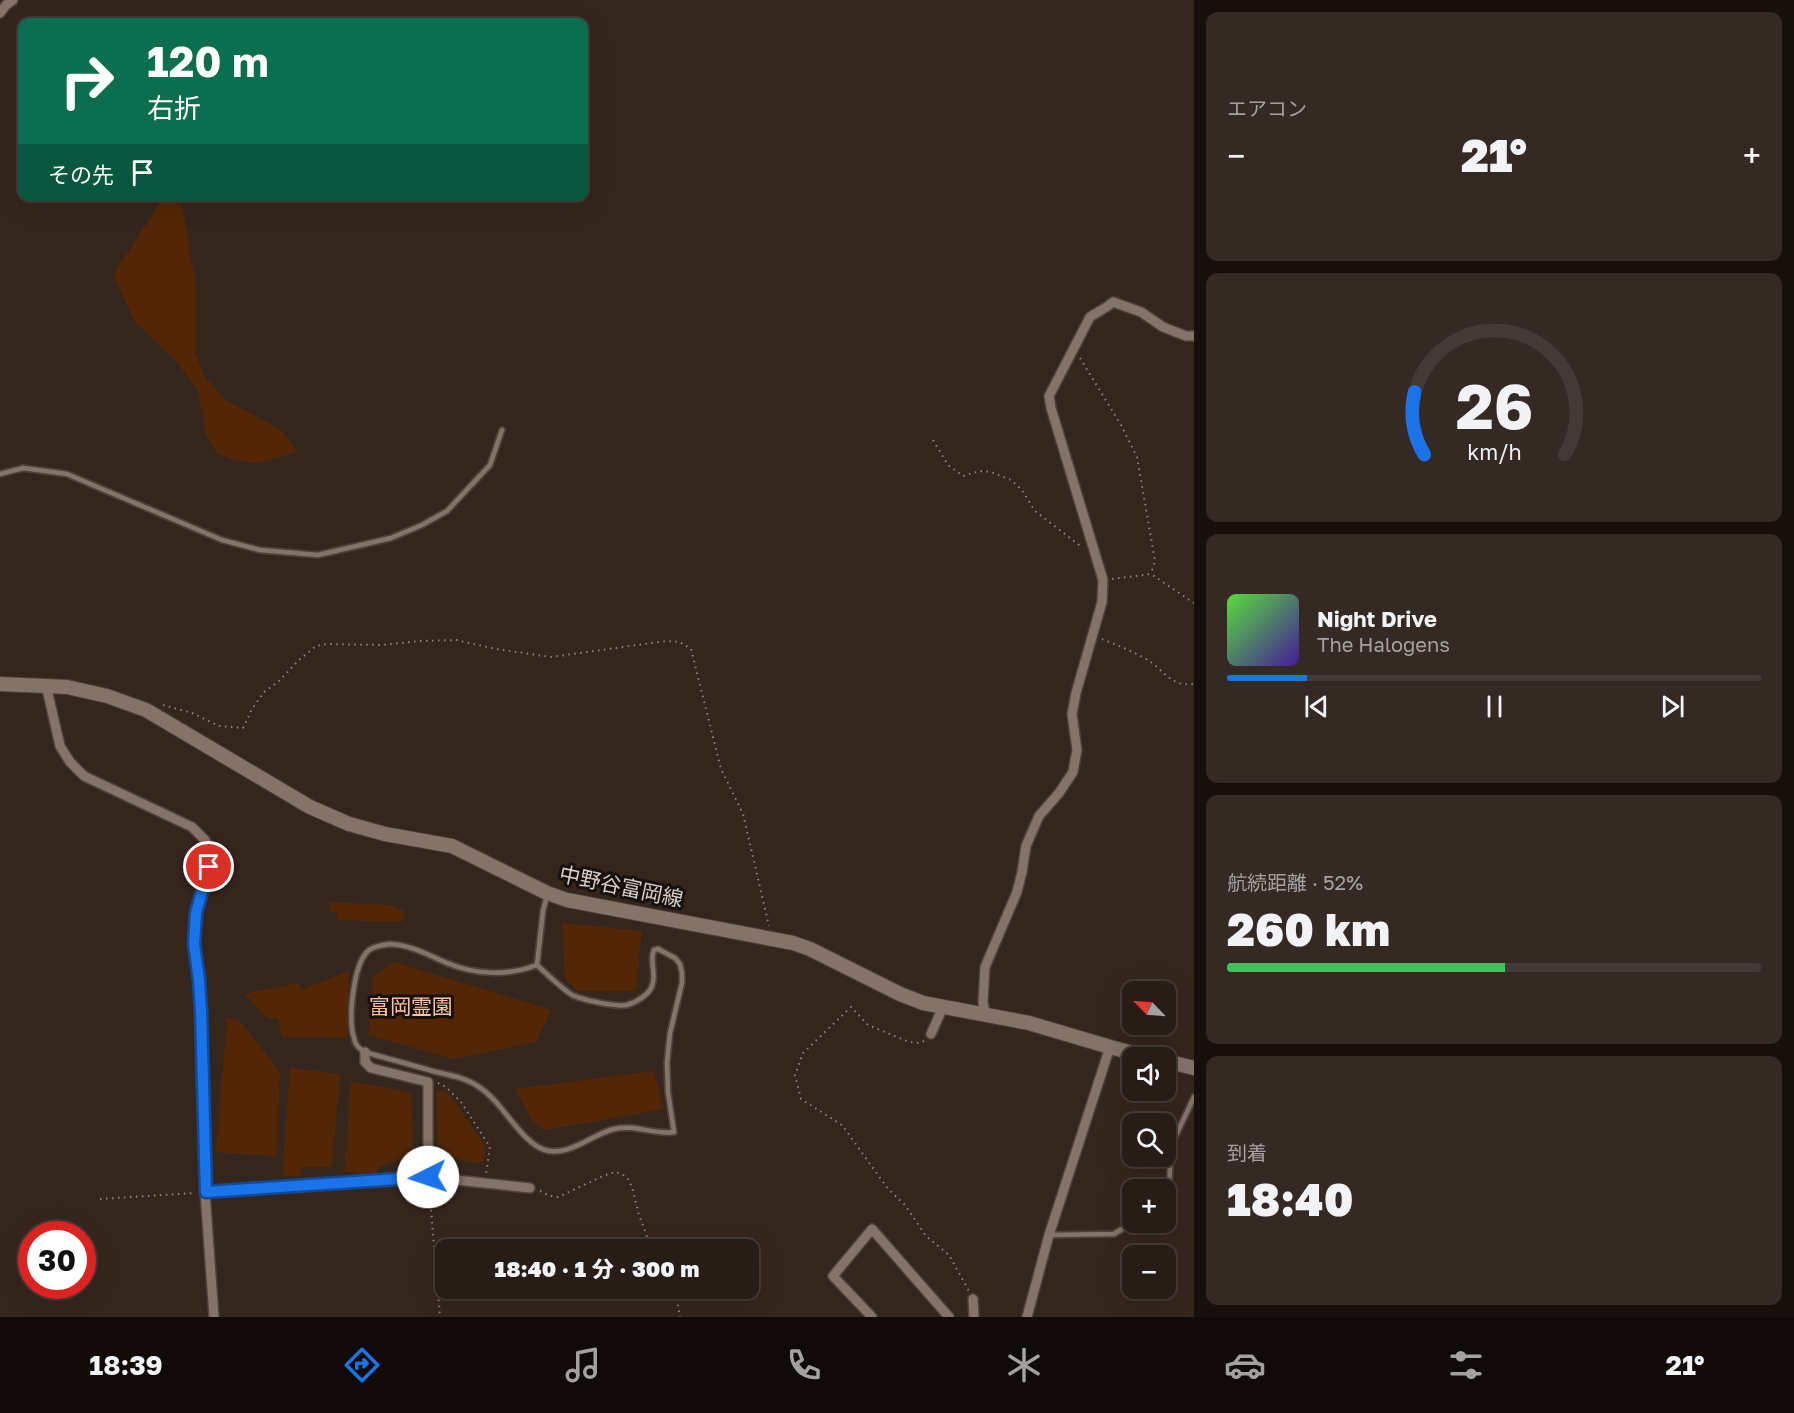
<!DOCTYPE html>
<html lang="ja">
<meta charset="utf-8">
<style>
:root{--surface:#281c16;--page:#342923;--text:#f1f3f6;--muted:#a5a1a1;--line:#443a35;--accent:#1a73e8}
body{margin:0;font-family:"Golos Text","Noto Sans JP",sans-serif;background:var(--page);color:var(--text);height:100vh;display:flex;flex-direction:column;font-size:22px;white-space:nowrap}
*{box-sizing:border-box;margin:0}
p{font-size:20px;color:var(--muted)}
.icon{flex:none;width:33px;height:33px;fill:none;stroke:currentColor;stroke-width:2;stroke-linecap:round;stroke-linejoin:round}
.map{position:relative;flex:1;overflow:hidden}
.sheet{display:flex;flex-direction:column;gap:12px;padding:12px;background:#160f0c;width:600px}
.sheet>*{flex:none}
.banner{position:absolute;left:18px;top:18px;width:570px;height:183px;border-radius:12px;box-shadow:0 6px 24px #0002,0 0 0 2px var(--line);background:#0b6e4f;color:#fff;overflow:hidden}
.needle{width:39px;rotate:295deg}
.tools{position:absolute;left:1122px;top:981px;display:grid;gap:12px}
.tools a{display:grid;place-items:center;width:54px;height:54px;border-radius:12px;background:var(--surface);box-shadow:0 6px 24px #0002,0 0 0 2px var(--line);font-size:30px}
.speed{position:absolute;left:18px;top:1221px;display:flex;gap:12px;font-size:30px;font-weight:700;text-align:center}
.speed>*{display:grid;place-content:center;width:78px;height:78px;border-radius:50%;background:var(--surface);box-shadow:0 6px 24px #0002,0 0 0 2px var(--line);line-height:1}
.speed .limit{border:9px solid #d22;background:#fff;color:#111}
.pin{position:absolute;display:grid;place-items:center;width:51px;height:51px;color:#fff;margin:-26px;border:3px solid #fff;border-radius:50%;box-shadow:0 2px 6px #0007}
.me{position:absolute;width:66px;margin:-33px;rotate:266deg;stroke-linejoin:round;filter:drop-shadow(0 0 4px #0008)}
.turn{display:flex;align-items:center;gap:21px;height:126px;padding:0 30px;font-size:27px}
.turn .icon{width:78px;height:78px;stroke-width:2.5}
.turn b{display:block;font-size:42px;line-height:51px}
.then{display:flex;align-items:center;height:57px;padding:0 30px;background:#0003;gap:12px;font-size:22px}
.big{font-size:45px;font-weight:800;line-height:1.1}
.sheet .widget{flex:1;display:flex;flex-direction:column;justify-content:center;gap:9px;min-width:0;padding:0 21px;border-radius:12px;background:var(--page)}
.sheet .dial{align-items:center;gap:0}
.dial svg{height:156px;overflow:visible;fill:none;stroke:var(--line);stroke-width:7;stroke-linecap:round;text-anchor:middle}
.dial text{fill:var(--text);stroke:none}
.song{display:flex;align-items:center;gap:18px}
.cover{width:72px;height:72px;border-radius:9px;background:linear-gradient(135deg,hsl(110 70% 55%),hsl(260 70% 35%))}
.played{height:6px;border-radius:3px;background:linear-gradient(90deg,var(--accent) 15%,var(--line) 15%)}
.keys{display:flex;justify-content:space-around;direction:ltr}
.heat{display:flex;justify-content:space-between;align-items:center;font-size:33px;direction:ltr}
.charge{height:9px;border-radius:4px;background:linear-gradient(90deg,#34c759 52%,var(--line) 0)}
.trip{position:absolute;left:435px;top:1239px;width:324px;height:60px;border-radius:12px;background:var(--surface);box-shadow:0 6px 24px #0002,0 0 0 2px var(--line);font-weight:800;line-height:60px;text-align:center}
.dock{display:flex;height:96px;justify-content:space-around;align-items:center;background:#100b09;color:var(--muted)}
.dock .icon{width:42px;height:42px}
.dock .on{color:var(--accent)}
.dock b{font-size:27px;color:var(--text)}
main{display:flex;flex:1;min-height:0}
.map>svg:first-child{display:block}
.green{fill:#532706}
.lines{fill:none;stroke-linecap:round;stroke-linejoin:round}
.lane-casing{stroke:#4d4139;stroke-width:8}
.street-casing{stroke:#4d4139;stroke-width:12}
.secondary-casing{stroke:#4d4139;stroke-width:16}
.path{stroke:#8e827b;stroke-width:2;stroke-dasharray:1.5 4.5;stroke-linecap:butt}
.lane{stroke:#857368;stroke-width:4.5}
.street{stroke:#857368;stroke-width:9}
.secondary{stroke:#857368;stroke-width:14}
.route-casing{stroke:#114b97;stroke-width:15}
.route{stroke:#1a73e8;stroke-width:10}
.labels{text-anchor:middle;stroke-width:6;stroke-linejoin:round;paint-order:stroke}
.street-label{font-size:21px;fill:#d9cfc9;stroke:#17110d}
.park-label{font-size:21px;fill:#fbc3a2;stroke:#17110d}
</style>
<main>
<div class="map">
<svg width="1194" height="1317" viewBox="0 0 1194 1317">
<rect width="100%" height="100%" fill="#35261d"/>
<g class="green">
<polygon points="164,197 177,197 183,209 195,281 195,353 205,377 226,400 281,430 297,452 258,463 237,461 217,454 206,434 198,391 177,362 135,322 113,275"/>
<polygon points="329,902 391,905 405,912 402,922 337,920 337,913 329,911"/>
<polygon points="562,923 642,931 636,991 578,991 565,979"/>
<polygon points="394,962 552,1010 536,1042 454,1059 368,1035 374,975"/>
<polygon points="349,971 347,1038 282,1037 278,1018 269,1019 244,994 298,983 301,990"/>
<polygon points="227,1018 239,1020 280,1072 276,1156 216,1152"/>
<polygon points="290,1068 340,1074 332,1167 302,1167 301,1176 282,1176"/>
<polygon points="654,1071 664,1109 545,1130 532,1121 516,1089"/>
<polygon points="351,1082 390,1088 411,1094 414,1156 379,1166 377,1174 344,1172"/>
<polygon points="437,1091 446,1092 455,1102 486,1147 483,1162 471,1162 438,1155"/>
</g>
<g class="lines">
<g class="lane-casing">
<g id="lane">
<polyline points="0,474 23,468 67,474 222,540 260,550 318,555 391,538 422,525 447,511 490,465 502,430"/>
<path d="M390 944C411 945 428 955 447 963 476 975 508 976 537 965 548 975 560 987 572 995 583 1000 615 1007 627 1005 635 1003 649 995 652 986 657 975 649 961 654 950L658 949 675 958 680 964 682 973V983L670 1033 667 1063 668 1092 674 1132C654 1135 635 1124 614 1129 592 1134 570 1157 545 1150 521 1143 502 1101 479 1087 467 1078 450 1075 436 1072 412 1065 389 1059 365 1052 359 1049 355 1045 354 1038 348 1019 353 965 368 951 373 946 383 945 390 944Z"/>
<polyline points="537,965 543,911 547,896"/>
<polyline points="1166,1201 1169,1191 1171,1146 1194,1097"/>
<polyline points="1049,1235 1114,1234 1133,1222"/>
</g>
</g>
<g class="street-casing">
<g id="street">
<polyline points="0,13 6,5 13,0"/>
<polyline points="46,685 60,746 70,762 84,776 192,827 205,840 209,848 209,867 196,913 194,944 201,1012 205,1192 214,1317"/>
<path d="M985 1014 983 1002 985 967 1017 892 1022 872 1026 846 1039 816 1059 793 1073 772 1077 750 1072 714 1076 693 1102 602 1103 580 1051 408 1049 396 1090 317C1098 311 1104 310 1113 302L1141 312 1163 327 1186 336H1194"/>
<polyline points="931,1034 943,1007"/>
<polyline points="365,1052 365,1062 371,1068 428,1082 428,1177"/>
<polyline points="205,1192 428,1177 530,1188"/>
<polyline points="973,1299 974,1317"/>
<polyline points="872,1317 833,1276 872,1229 949,1317"/>
<polyline points="1027,1317 1049,1235 1110,1047"/>
</g>
</g>
<g class="secondary-casing">
<g id="secondary">
<polyline points="0,684 67,687 107,696 146,710 310,807 349,824 385,834 452,846 547,893 567,900 793,943 810,949 900,994 923,1003 1029,1023 1110,1047 1151,1058"/>
<polyline points="1166,1061 1194,1068"/>
</g>
</g>
<g class="path">
<polyline points="1080,358 1121,425 1137,457 1155,561 1151,574"/>
<polyline points="933,440 948,465 963,476 980,471 991,472 1011,480 1022,490 1035,511 1083,548"/>
<polyline points="1112,579 1151,574 1194,603"/>
<path d="M1102 639C1117 645 1132 651 1146 659 1164 669 1169 687 1194 684"/>
<polyline points="163,705 192,713 219,726 243,728 252,709 264,692 278,682 299,660 316,646 327,644 382,645 420,641 456,640 496,649 551,657 666,641 680,642 691,649 721,769 743,814 769,926"/>
<polyline points="924,1041 919,1043 909,1042 868,1025 851,1007 803,1053 795,1075 801,1099 842,1125 888,1189 905,1205 926,1236 949,1255 969,1291"/>
<polyline points="438,1083 446,1087 461,1102 490,1147 486,1174"/>
<polyline points="429,1186 440,1317"/>
<polyline points="540,1191 550,1196 558,1197 603,1176 615,1172 622,1174 628,1179 632,1187 639,1215 652,1250"/>
<polyline points="100,1199 194,1193"/>
<polyline points="671,1288 677,1301 680,1317"/>
</g>
<use href="#lane" class="lane"/>
<use href="#street" class="street"/>
<use href="#secondary" class="secondary"/>
</g>
<g class="lines">
<g class="route-casing">
<polyline id="route" points="209,867 196,913 194,944 199,980 201,1012 206,1192 428,1177"/>
</g>
<use href="#route" class="route"/>
</g>
<g class="labels">
<g class="street-label">
<text transform="translate(621 887) rotate(12)" y="7">中野谷富岡線</text>
</g>
<g class="park-label">
<text x="411" y="1014">富岡霊園</text>
</g>
</g>
</svg>
<div class="tools">
<a><svg class="needle" viewBox="-14 -14 28 28"><path d="M0-13l5 13h-10z" fill="#e53935"/><path d="M0 13l5-13h-10z" fill="#a5a1a1"/></svg></a>
<a><svg class="icon" aria-label="sound" viewBox="0 0 24 24"><path d="M4 9h4l5-4v14l-5-4H4zM17 9q2 3 0 6"/></svg></a>
<a><svg class="icon" aria-label="search" viewBox="0 0 24 24"><circle cx="10" cy="10" r="6"/><path d="M15 15l6 6"/></svg></a>
<a>+</a>
<a>−</a>
</div>
<div class="speed"><div class="limit">30</div></div>
<div class="pin" style="left:209px;top:867px;background:#d93025"><svg class="icon" aria-label="arrive" viewBox="0 0 24 24"><path d="M6 21V4h12l-3 4 3 4H6"/></svg></div>
<svg class="me" style="left:428px;top:1177px" viewBox="-20 -20 40 40"><circle r="19" fill="#fff"/><path d="M0-13L10 11 0 6-10 11z" fill="#1a73e8"/></svg>
<div class="trip">18:40 · 1 分 · 300 m</div>
<div class="banner">
<div class="turn"><svg class="icon" aria-label="right" viewBox="0 0 24 24"><path d="M7 20v-9h11M14 6l5 5-5 5"/></svg><div><b>120 m</b>右折</div></div>
<div class="then">その先<svg class="icon" aria-label="arrive" viewBox="0 0 24 24"><path d="M6 21V4h12l-3 4 3 4H6"/></svg></div>
</div>
</div>
<section class="sheet">
<div class="widget"><p>エアコン</p>
<div class="heat"><a>−</a><b class="big">21°</b><a>+</a></div>
</div>
<div class="widget dial"><svg viewBox="0 0 100 80">
<path d="M14 69A42 42 0 1 1 86 69"/>
<path d="M14 69A42 42 0 0 1 9 37" stroke="#1a73e8"/>
<text x="50" y="56" font-size="32" font-weight="700">26</text>
<text x="50" y="72" font-size="11">km/h</text>
</svg></div>
<div class="widget">
<div class="song"><i class="cover"></i><div><b>Night Drive</b><p>The Halogens</p></div></div>
<div class="played"></div>
<div class="keys"><svg class="icon" aria-label="previous" viewBox="0 0 24 24"><path d="M18 5L8 12l10 7zM5 5v14"/></svg><svg class="icon" aria-label="pause" viewBox="0 0 24 24"><path d="M8 5v14M16 5v14"/></svg><svg class="icon" aria-label="next" viewBox="0 0 24 24"><path d="M6 5l10 7-10 7zM19 5v14"/></svg></div>
</div>
<div class="widget"><p>航続距離 · 52%</p><b class="big">260 km</b><div class="charge"></div></div>
<div class="widget"><p>到着</p><b class="big">18:40</b></div>
</section>
</main>
<nav class="dock">
<b>18:39</b>
<svg class="icon on" aria-label="directions" viewBox="0 0 24 24"><path d="M12 3l9 9-9 9-9-9zM9 14v-3h6M13 9l2 2-2 2"/></svg>
<svg class="icon" aria-label="music" viewBox="0 0 24 24"><path d="M9 18V5l10-2v13"/><circle cx="6" cy="18" r="3"/><circle cx="16" cy="16" r="3"/></svg>
<svg class="icon" aria-label="phone" viewBox="0 0 24 24"><path d="M5 4h4l2 5-3 2q2 4 5 5l2-3 5 2v4C11 20 4 13 5 4z"/></svg>
<svg class="icon" aria-label="climate" viewBox="0 0 24 24"><path d="M12 3v18M4 7l16 10M4 17L20 7"/></svg>
<svg class="icon" aria-label="car" viewBox="0 0 24 24"><path d="M5 17H2v-5l4-1 3-4h7l3 4 3 1v5h-3M9 17h6M6 11h13"/><circle cx="7" cy="17" r="2"/><circle cx="17" cy="17" r="2"/></svg>
<svg class="icon" aria-label="filters" viewBox="0 0 24 24"><path d="M4 7h16M4 17h16"/><circle cx="9" cy="7" r="2"/><circle cx="15" cy="17" r="2"/></svg>
<b>21°</b>
</nav>
